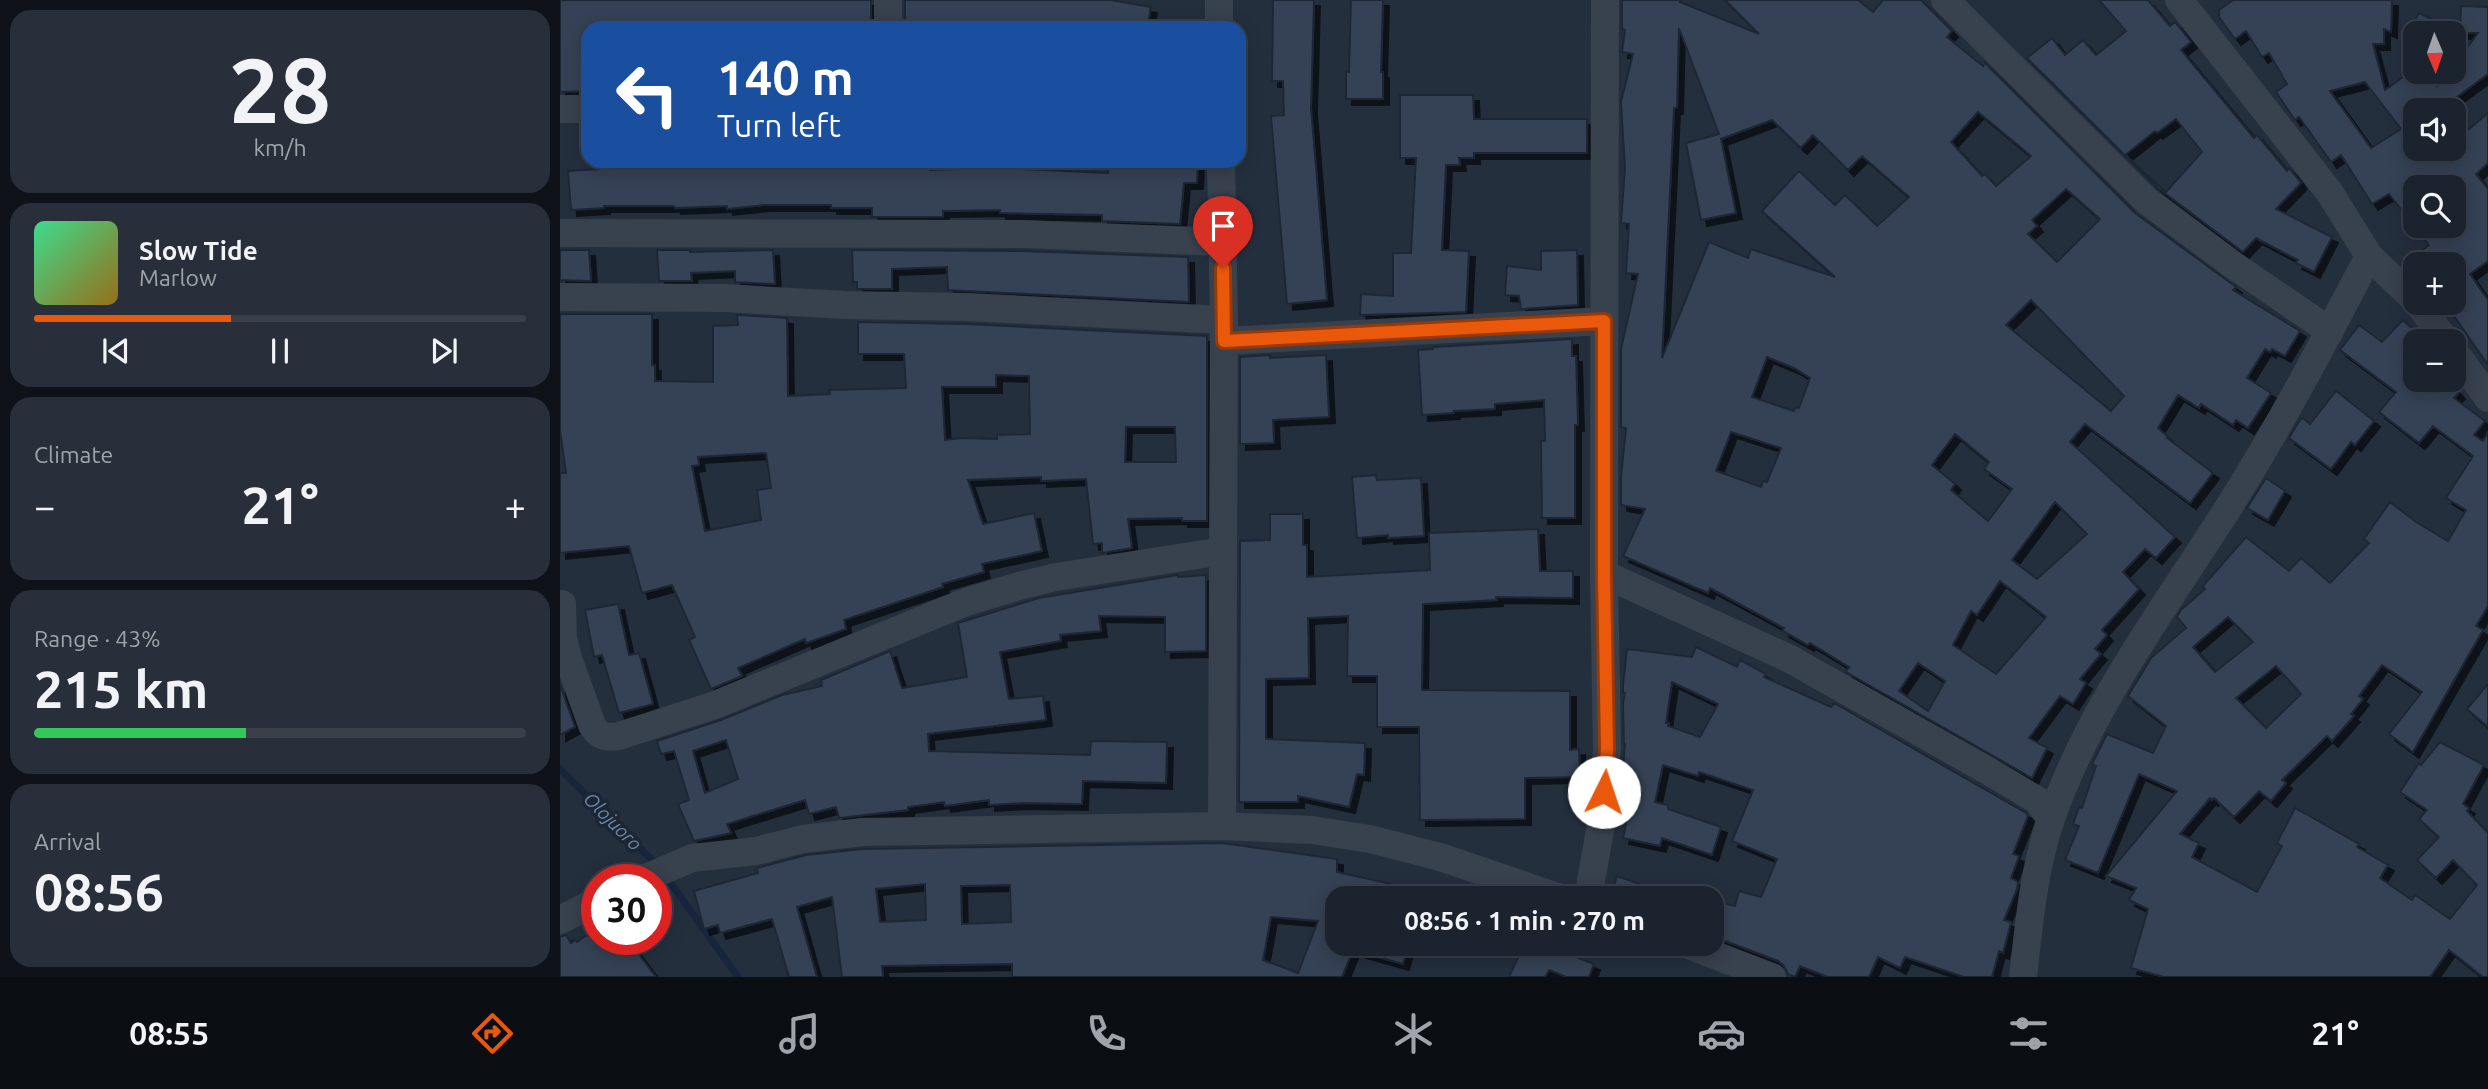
<!DOCTYPE html>
<meta charset="utf-8">
<style>
:root{--surface:#1b232e;--page:#282f3a;--text:#f1f3f6;--muted:#a0a4aa;--line:#39404a;--accent:#ea580c}
body{margin:0;font-family:Ubuntu,sans-serif;background:var(--page);color:var(--text);height:100vh;display:flex;flex-direction:column;font-size:26px;white-space:nowrap}
*{box-sizing:border-box;margin:0}
p{font-size:23px;color:var(--muted)}
.icon{flex:none;width:38px;height:38px;fill:none;stroke:currentColor;stroke-width:2;stroke-linecap:round;stroke-linejoin:round}
.map{position:relative;flex:1;overflow:hidden}
.panel{display:flex;flex-direction:column;gap:10px;padding:10px;background:#0f1319;width:560px}
.panel>*{flex:none}
.guide{position:absolute;left:21px;top:21px;width:665px;height:147px;border-radius:21px;box-shadow:0 4px 18px #0003,0 0 0 2px var(--line);background:#1a4fa0;color:#fff;overflow:hidden}
.needle{width:46px;rotate:178deg}
.buttons{position:absolute;left:1843px;top:21px;display:grid;gap:14px}
.buttons a{display:grid;place-items:center;width:63px;height:63px;border-radius:14px;background:var(--surface);box-shadow:0 4px 18px #0003,0 0 0 2px var(--line);font-size:35px}
.speed{position:absolute;left:21px;top:864px;display:flex;gap:14px;font-size:35px;font-weight:700;text-align:center}
.speed>*{display:grid;place-content:center;width:91px;height:91px;border-radius:50%;background:var(--surface);box-shadow:0 4px 18px #0003,0 0 0 2px var(--line);line-height:1}
.speed .limit{border:10px solid #d22;background:#fff;color:#111}
.pin{position:absolute;display:grid;place-items:center;width:60px;height:60px;color:#fff;margin:-72px -30px;border-radius:50% 50% 50% 0;rotate:-45deg;box-shadow:0 0 7px #0007}
.pin .icon{rotate:45deg}
.me{position:absolute;width:77px;margin:-38px;rotate:4deg;stroke-linejoin:round;filter:drop-shadow(0 0 5px #0008)}
.turn{display:flex;align-items:center;gap:24px;height:147px;padding:0 21px;font-size:32px}
.turn .icon{width:91px;height:91px;stroke-width:2.5}
.turn b{display:block;font-size:49px;line-height:60px}
.big{font-size:52px;font-weight:700;line-height:1.1}
.panel .widget{flex:1;display:flex;flex-direction:column;justify-content:center;gap:10px;min-width:0;padding:0 24px;border-radius:21px;background:var(--page)}
.panel .dial{align-items:center;gap:0}
.dial b{font-size:91px;line-height:1}
.song{display:flex;align-items:center;gap:21px}
.cover{width:84px;height:84px;border-radius:10px;background:linear-gradient(135deg,hsl(150 70% 55%),hsl(40 70% 35%))}
.played{height:7px;border-radius:4px;background:linear-gradient(90deg,var(--accent) 40%,var(--line) 40%)}
.keys{display:flex;justify-content:space-around;direction:ltr}
.heat{display:flex;justify-content:space-between;align-items:center;font-size:38px;direction:ltr}
.charge{height:10px;border-radius:5px;background:linear-gradient(90deg,#34c759 43%,var(--line) 0)}
.trip{position:absolute;left:765px;top:886px;width:399px;height:70px;border-radius:21px;background:var(--surface);box-shadow:0 4px 18px #0003,0 0 0 2px var(--line);font-weight:700;line-height:70px;text-align:center}
.tab-bar{display:flex;height:112px;justify-content:space-around;align-items:center;background:#0b0e12;color:var(--muted)}
.tab-bar .icon{width:49px;height:49px}
.tab-bar .current{color:var(--accent)}
.tab-bar b{font-size:32px;color:var(--text)}
main{display:flex;flex:1;min-height:0}
.map>svg:first-child{display:block}
.lines{fill:none;stroke-linecap:round;stroke-linejoin:round}
.stream{stroke:#17263c;stroke-width:7}
.building{fill:#364354;stroke:#1f2835;stroke-width:2;fill-rule:evenodd;filter:url(#shadow)}
.minor{stroke:#38414e;stroke-width:28}
.route-casing{stroke:#983908;stroke-width:18}
.route{stroke:#ea580c;stroke-width:12}
.labels{text-anchor:middle;stroke-width:7;stroke-linejoin:round;paint-order:stroke}
.water-label{font-size:19px;font-style:italic;fill:#6d86a8;stroke:#1d2633}
</style>
<main>
<section class="panel">
<div class="widget dial"><b>28</b><p>km/h</p></div>
<div class="widget">
<div class="song"><i class="cover"></i><div><b>Slow Tide</b><p>Marlow</p></div></div>
<div class="played"></div>
<div class="keys"><svg class="icon" aria-label="previous" viewBox="0 0 24 24"><path d="M18 5L8 12l10 7zM5 5v14"/></svg><svg class="icon" aria-label="pause" viewBox="0 0 24 24"><path d="M8 5v14M16 5v14"/></svg><svg class="icon" aria-label="next" viewBox="0 0 24 24"><path d="M6 5l10 7-10 7zM19 5v14"/></svg></div>
</div>
<div class="widget"><p>Climate</p>
<div class="heat"><a>−</a><b class="big">21°</b><a>+</a></div>
</div>
<div class="widget"><p>Range · 43%</p><b class="big">215 km</b><div class="charge"></div></div>
<div class="widget"><p>Arrival</p><b class="big">08:56</b></div>
</section>
<div class="map">
<svg width="1928" height="977" viewBox="0 0 1928 977">
<defs>
<filter id="shadow"><feDropShadow dx="6" dy="6" stdDeviation="0" flood-color="#0009"/></filter>
</defs>
<rect width="100%" height="100%" fill="#242f3e"/>
<g class="lines">
<g class="stream">
<polyline points="0,769 98,866"/>
<polyline points="105,875 178,977"/>
</g>
</g>
<g class="building">
<polygon points="0,0 311,0 311,28 28,28 28,91 0,92"/>
<polygon points="345,0 551,0 591,7 587,28 345,28"/>
<polygon points="713,0 754,0 751,108 767,300 727,304 711,116 724,115 723,81 712,81"/>
<polygon points="791,0 823,0 821,72 823,72 823,99 786,99 786,72 789,72"/>
<path d="M1062 0H1120V2L1199 34 1165 0H1298L1313 12 1323 0H1361L1392 31 1387 37 1423 66 1425 63 1575 213 1676 287 1673 290 1740 331 1725 356 1712 349 1710 352 1705 349 1687 378 1711 393 1688 428 1676 420 1673 425 1641 404 1639 408 1618 395 1598 428 1608 437 1607 438 1653 473 1630 503 1525 424 1510 442 1615 537 1596 558 1585 549 1563 572 1579 589 1542 630 1547 635 1535 649 1541 654 1520 679 1526 683 1513 704 1500 696 1469 738 1487 748 1472 778 1286 672 1289 667 1250 643 1248 645 1223 631 1224 628 1150 588 1148 593 1063 556 1085 509 1061 505V477L1066 428 1061 427V349L1078 274 1066 273 1069 224 1061 223 1065 168 1061 102 1073 54 1062 52 1065 30 1062 29ZM1119 28 1159 134 1126 143 1141 220 1176 213 1161 139 1212 120 1241 148 1253 135 1288 170 1302 156 1349 197 1317 226 1285 195 1275 205 1239 171 1202 211 1275 277 1191 249 1188 258 1149 242 1102 358 1114 108H1117ZM1418 112 1471 156 1436 186 1425 174 1422 176 1391 142ZM1506 189 1540 219 1497 262 1468 234 1477 226 1472 220ZM1471 300 1564 396 1551 411 1446 325ZM1207 357 1234 368 1250 378 1239 408 1236 407 1234 411 1192 397ZM1171 432 1221 448 1207 482 1203 481 1201 487 1156 471ZM1395 434 1429 462 1424 469 1452 489 1428 521 1391 490 1395 484 1372 465ZM1495 502 1527 534 1477 579 1452 560ZM1440 581 1486 617 1436 674 1393 645 1411 611 1417 615ZM1358 663 1385 681 1368 711 1339 691Z"/>
<path d="M1539 0H1588L1610 26 1615 22 1631 42 1621 50 1694 138 1697 135 1727 171 1729 168 1741 183 1716 209 1772 237 1754 272 1736 263 1738 260 1696 238 1683 252 1598 188 1467 58 1492 38 1505 55 1523 40 1536 55 1566 31ZM1616 119 1642 152 1606 192 1565 155 1595 131 1597 133Z"/>
<path d="M1673 0H1832L1831 32 1824 29V44H1813L1825 90 1850 72H1866L1877 86 1888 72H1894V65L1918 33H1848L1859 13 1900 33 1901 6 1928 7V74L1879 110H1855V149H1894V142L1928 113V163L1916 174 1928 189V261L1910 274 1928 300V365L1885 303H1894V264H1845L1869 245 1829 194 1812 204 1781 155 1771 162 1739 117 1735 120 1716 92 1727 84 1709 53 1702 57 1686 31 1675 39 1659 17V10ZM1805 82 1841 129 1811 148 1770 91ZM1855 187H1894V226H1855Z"/>
<polygon points="840,95 913,95 914,119 1027,119 1027,153 914,153 914,158 899,158 900,165 886,165 882,250 909,251 906,312 800,315 801,294 833,296 833,253 851,253 856,158 840,158"/>
<polygon points="55,161 103,161 103,169 151,166 151,161 205,161 206,167 267,167 266,161 370,161 370,170 435,168 548,173 549,161 638,161 637,183 624,183 620,224 542,221 542,215 440,213 440,210 383,211 383,217 312,217 312,208 271,208 271,205 204,205 167,209 167,206 115,208 114,206 44,206 44,208 11,210 8,171 55,168"/>
<polygon points="0,250 29,250 31,281 0,280"/>
<polygon points="97,250 130,250 130,252 213,250 215,284 175,282 175,271 131,273 132,281 99,281"/>
<polygon points="292,250 462,251 628,257 629,302 388,290 387,267 332,269 332,289 297,289 297,282 293,282"/>
<polygon points="1017,250 1018,305 961,309 959,296 945,295 947,266 981,270 981,251"/>
<path d="M0 314H92V365H95V381L153 382V326L178 325 177 315 227 318 228 396 270 394 269 390 346 388 344 354H298V322L406 324 647 336V521H622V518L568 519 572 548 542 553V543L533 544 526 479 481 481V477L408 480 423 524 474 513 482 551 422 564 424 572 382 584 383 587 284 620 286 629 246 643 245 639 178 668 182 676 151 689 129 640 135 637 112 585 82 593 69 546 0 553V473H6L0 430ZM436 375 469 376 470 434 437 435V439L401 438 385 440 382 387H436ZM566 427H615L616 462H565ZM206 453 211 488 197 490 201 520 145 531 132 466 139 465 138 457Z"/>
<path d="M1843 320 1855 331V380H1886L1899 393 1894 398 1925 421 1914 435 1923 441 1928 432V606L1916 626 1923 630 1853 752 1829 734 1862 692 1822 665 1799 696 1803 699 1791 714 1794 716 1772 741 1767 736 1722 780 1726 783 1711 801 1699 791 1674 817 1654 798 1652 800 1650 798 1620 834 1639 843 1632 857 1697 892 1722 846 1717 843 1735 808 1799 844 1797 847 1828 865 1820 878 1852 900 1855 895 1890 919 1917 885 1893 860 1876 878 1857 860 1879 837 1859 819 1867 810 1840 792 1859 763 1861 765 1880 742 1924 765 1903 804 1909 808 1907 811 1928 833V977H1923L1889 950 1870 977H1604L1571 968 1588 909 1569 900 1576 888 1546 876 1617 791 1579 774 1538 873 1505 860 1519 826 1513 824 1519 807 1522 808 1536 766 1532 764 1547 734 1593 753 1606 726 1568 696 1591 658 1626 628 1617 617 1621 610 1645 589 1642 587 1686 537 1729 571 1741 558 1770 583 1809 543 1804 539 1830 502 1856 522 1888 541 1906 510 1886 498 1913 456 1873 426 1859 443 1819 412 1836 392 1780 350 1799 325 1822 342ZM1668 617 1693 642 1655 672 1633 647ZM1716 666 1741 694 1706 728 1676 698Z"/>
<polygon points="1012,339 1012,356 1016,356 1018,425 1015,425 1015,518 982,518 981,441 985,441 984,400 935,404 935,409 894,411 894,413 862,415 858,350 873,349 873,347"/>
<polygon points="710,355 710,358 766,355 769,417 713,420 714,443 680,444 680,357"/>
<polygon points="1776,391 1814,421 1795,445 1791,442 1771,469 1729,438 1740,420 1743,418 1750,424"/>
<polygon points="816,475 817,480 861,478 864,536 828,538 828,535 797,538 792,477"/>
<polygon points="1706,478 1725,491 1708,520 1687,508"/>
<polygon points="710,514 743,514 743,545 747,545 747,577 870,570 869,533 978,529 980,571 1013,571 1013,598 936,597 937,600 863,604 862,690 1010,691 1010,750 1019,749 1020,777 965,778 965,819 860,820 859,727 817,727 817,676 787,676 788,616 748,618 749,678 706,679 706,739 805,743 804,775 797,774 789,807 738,796 738,802 679,802 680,541 710,540"/>
<path d="M618 575V577L646 575V651L605 652V617L539 616 541 631 500 635 501 641 440 652 449 699 483 696 486 720 368 734 369 751 530 755 531 741 607 742 606 783 523 781 522 804 464 803 429 805V800L385 806 384 802 348 807V810L279 818 276 807 249 814 245 800 167 824 171 833 134 841 118 804 129 800 114 751 101 754 97 741 161 720 222 695 262 686 261 680 330 651 342 688 407 677 398 623 479 598ZM166 740 178 779 145 793 133 751Z"/>
<polygon points="58,604 69,655 79,653 93,704 59,713 42,655 34,657 25,610"/>
<path d="M1136 647 1177 667 1180 660 1206 674 1204 677 1271 707 1274 703 1466 813 1468 816 1453 854 1459 856 1451 878 1458 882 1457 889 1444 920 1451 922 1443 953 1439 951 1432 977H1404L1345 957 1340 968 1318 957 1309 977H1268L1240 966 1235 977 1228 974 1224 966 1218 961 1152 936V900L1175 906 1179 891 1201 897 1217 859 1172 841 1193 790 1139 772 1138 776 1103 765 1095 802 1108 805V809L1161 827 1152 855 1102 838 1100 846 1063 838 1072 794 1061 791 1065 744 1064 743 1063 703 1065 693H1063V685L1067 649 1132 657ZM1112 682 1158 704 1140 737 1108 726 1109 723H1106Z"/>
<polygon points="1928,684 1928,727 1907,709"/>
<polygon points="0,685 15,727 0,735"/>
<path d="M662 843 777 859V872L858 890 857 898H777V943H849L843 964 793 950 782 977H452V964L322 966 323 977H282L272 897 237 907 257 977H229L212 919 160 933 158 925 144 929 134 891 198 873 197 868 246 855 303 849ZM365 884 366 920 320 922 316 889ZM450 885 451 922 402 924 401 886ZM711 917 758 921 738 973 703 960Z"/>
<polygon points="1057,876 1111,895 1111,898 1050,898"/>
<polygon points="37,928 37,940 68,940 96,977 0,977 0,937 6,935 11,943 15,940 17,942"/>
<polygon points="965,943 1000,943 998,950 1034,964 1029,977 1006,977 989,970 985,977 949,977"/>
</g>
<g class="lines">
<g class="minor">
<polyline points="328,0 328,28"/>
<polyline points="1385,0 1587,201 1673,265 1770,331"/>
<polyline points="1619,0 1770,193 1809,256 1855,300"/>
<polyline points="659,28 659,0"/>
<polyline points="0,109 28,109"/>
<polyline points="661,161 664,320 662,826"/>
<polyline points="0,233 462,234 662,242"/>
<polyline points="0,297 165,298 285,305 407,307 664,320"/>
<polyline points="1858,303 1886,341"/>
<polyline points="664,341 1044,321"/>
<polyline points="1894,351 1928,398"/>
<polyline points="1044,574 1230,659 1425,769 1477,800 1491,819"/>
<path d="M2 604 3 639 9 661 32 725C39 737 46 738 59 736L155 705 406 602 459 586 496 577 663 551"/>
<polyline points="81,880 132,858 196,851 243,839 302,832 662,826 752,830 810,839 880,857 1001,898"/>
<polyline points="1028,898 1043,813 1047,749 1044,574 1045,0"/>
<polyline points="0,920 37,901"/>
<polyline points="1123,943 1212,977"/>
<path d="M1463 977C1469 924 1474 866 1492 816 1532 703 1607 605 1670 505 1721 424 1765 340 1809 256"/>
</g>
</g>
<g class="lines">
<g class="route-casing">
<polyline id="route" points="663,268 664,341 1044,321 1044,574 1047,749 1044,792"/>
</g>
<use href="#route" class="route"/>
</g>
<g class="labels">
<g class="water-label">
<text transform="translate(53 821) rotate(45)" y="7">Olojuoro</text>
</g>
</g>
</svg>
<div class="buttons">
<a><svg class="needle" viewBox="-14 -14 28 28"><path d="M0-13l5 13h-10z" fill="#e53935"/><path d="M0 13l5-13h-10z" fill="#a0a4aa"/></svg></a>
<a><svg class="icon" aria-label="sound" viewBox="0 0 24 24"><path d="M4 9h4l5-4v14l-5-4H4zM17 9q2 3 0 6"/></svg></a>
<a><svg class="icon" aria-label="search" viewBox="0 0 24 24"><circle cx="10" cy="10" r="6"/><path d="M15 15l6 6"/></svg></a>
<a>+</a>
<a>−</a>
</div>
<div class="speed"><div class="limit">30</div></div>
<div class="pin" style="left:663px;top:268px;background:#d93025"><svg class="icon" aria-label="arrive" viewBox="0 0 24 24"><path d="M6 21V4h12l-3 4 3 4H6"/></svg></div>
<svg class="me" style="left:1044px;top:792px" viewBox="-20 -20 40 40"><circle r="19" fill="#fff"/><path d="M0-13L10 11 0 6-10 11z" fill="#ea580c"/></svg>
<div class="trip">08:56 · 1 min · 270 m</div>
<div class="guide">
<div class="turn"><svg class="icon" aria-label="left" viewBox="0 0 24 24"><path d="M17 20v-9H6M10 6l-5 5 5 5"/></svg><div><b>140 m</b>Turn left</div></div>
</div>
</div>
</main>
<nav class="tab-bar">
<b>08:55</b>
<svg class="icon current" aria-label="directions" viewBox="0 0 24 24"><path d="M12 3l9 9-9 9-9-9zM9 14v-3h6M13 9l2 2-2 2"/></svg>
<svg class="icon" aria-label="music" viewBox="0 0 24 24"><path d="M9 18V5l10-2v13"/><circle cx="6" cy="18" r="3"/><circle cx="16" cy="16" r="3"/></svg>
<svg class="icon" aria-label="phone" viewBox="0 0 24 24"><path d="M5 4h4l2 5-3 2q2 4 5 5l2-3 5 2v4C11 20 4 13 5 4z"/></svg>
<svg class="icon" aria-label="climate" viewBox="0 0 24 24"><path d="M12 3v18M4 7l16 10M4 17L20 7"/></svg>
<svg class="icon" aria-label="car" viewBox="0 0 24 24"><path d="M5 17H2v-5l4-1 3-4h7l3 4 3 1v5h-3M9 17h6M6 11h13"/><circle cx="7" cy="17" r="2"/><circle cx="17" cy="17" r="2"/></svg>
<svg class="icon" aria-label="filters" viewBox="0 0 24 24"><path d="M4 7h16M4 17h16"/><circle cx="9" cy="7" r="2"/><circle cx="15" cy="17" r="2"/></svg>
<b>21°</b>
</nav>
